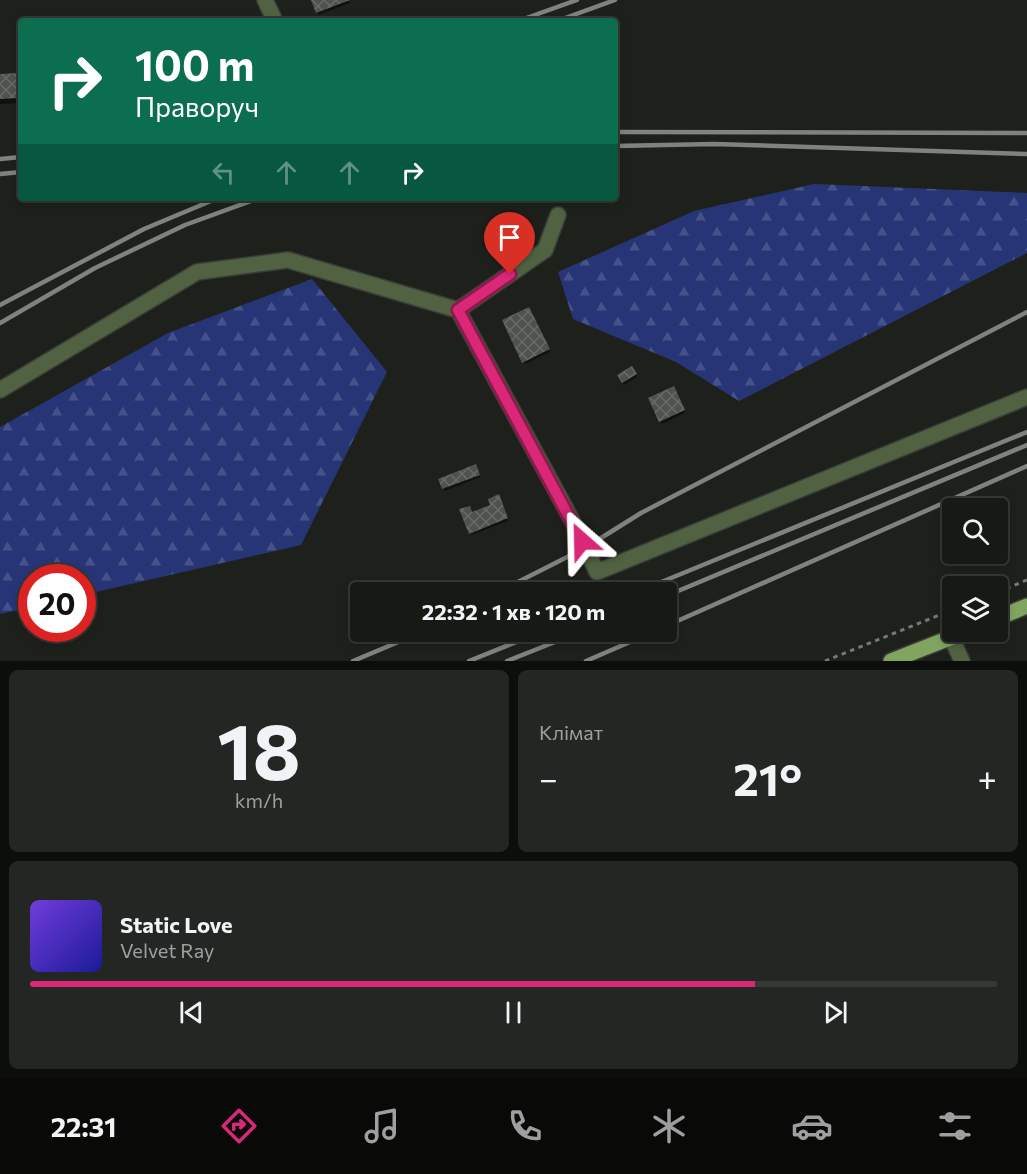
<!DOCTYPE html>
<html lang="uk">
<meta charset="utf-8">
<style>
:root{--surface:#161914;--page:#232622;--text:#f1f3f6;--muted:#9ea0a0;--line:#353834;--accent:#db2777}
body{margin:0;font-family:Commissioner,sans-serif;background:var(--page);color:var(--text);height:100vh;display:flex;flex-direction:column;font-size:22px;white-space:nowrap}
*{box-sizing:border-box;margin:0}
p{font-size:20px;color:var(--muted)}
.icon{flex:none;width:33px;height:33px;fill:none;stroke:currentColor;stroke-width:2;stroke-linecap:round;stroke-linejoin:round}
.map{position:relative;height:661px;overflow:hidden}
.panel{display:flex;flex-direction:column;gap:9px;padding:9px;background:#0c0e0b;flex:1}
.panel>*{flex:none}
.guide{position:absolute;left:18px;top:18px;width:600px;height:183px;border-radius:6px;box-shadow:0 3px 9px #0003,0 0 0 2px var(--line);background:#0b6e4f;color:#fff;overflow:hidden}
.fabs{position:absolute;left:942px;top:498px;display:grid;gap:12px}
.fabs a{display:grid;place-items:center;width:66px;height:66px;border-radius:6px;background:var(--surface);box-shadow:0 3px 9px #0003,0 0 0 2px var(--line);font-size:30px}
.speed{position:absolute;left:18px;top:564px;display:flex;gap:12px;font-size:30px;font-weight:700;text-align:center}
.speed>*{display:grid;place-content:center;width:78px;height:78px;border-radius:50%;background:var(--surface);box-shadow:0 3px 9px #0003,0 0 0 2px var(--line);line-height:1}
.speed .limit{border:9px solid #d22;background:#fff;color:#111}
.pin{position:absolute;display:grid;place-items:center;width:51px;height:51px;color:#fff;margin:-62px -26px;border-radius:50% 50% 50% 0;rotate:-45deg;box-shadow:0 0 6px #0007}
.pin .icon{rotate:45deg}
.me{position:absolute;width:66px;margin:-33px;rotate:335deg;stroke-linejoin:round;filter:drop-shadow(0 0 4px #0008)}
.turn{display:flex;align-items:center;gap:21px;height:126px;padding:0 18px;font-size:27px}
.turn .icon{width:78px;height:78px;stroke-width:2.5}
.turn b{display:block;font-size:42px;line-height:51px}
.lanes{display:flex;align-items:center;height:57px;padding:0 18px;background:#0003;justify-content:center;gap:30px;direction:ltr}
.lanes .off{opacity:.35}
.big{font-size:45px;font-weight:700;line-height:1.1}
.panel .tile{flex:1;display:flex;flex-direction:column;justify-content:center;gap:9px;min-width:0;padding:0 21px;border-radius:9px;background:var(--page)}
.panel .dial{align-items:center;gap:0}
.dial b{font-size:78px;line-height:1}
.song{display:flex;align-items:center;gap:18px}
.cover{width:72px;height:72px;border-radius:9px;background:linear-gradient(135deg,hsl(260 70% 55%),hsl(240 70% 35%))}
.played{height:6px;border-radius:3px;background:linear-gradient(90deg,var(--accent) 75%,var(--line) 75%)}
.keys{display:flex;justify-content:space-around;direction:ltr}
.heat{display:flex;justify-content:space-between;align-items:center;font-size:33px;direction:ltr}
.panel .tiles{flex:1;display:grid;gap:9px;grid-template-columns:1fr 1fr}
.tile:last-child{grid-column:span 2}
.trip{position:absolute;left:350px;top:582px;width:327px;height:60px;border-radius:6px;background:var(--surface);box-shadow:0 3px 9px #0003,0 0 0 2px var(--line);font-weight:700;line-height:60px;text-align:center}
.dock{display:flex;height:96px;justify-content:space-around;align-items:center;background:#090a08;color:var(--muted)}
.dock .icon{width:42px;height:42px}
.dock .current{color:var(--accent)}
.dock b{font-size:27px;color:var(--text)}
.map>svg:first-child{display:block}
.forest{fill:url(#forest-firs)}
.shadow{fill:#0007}
.building{fill:url(#building-cross-hatch)}
.lines{fill:none;stroke-linecap:round;stroke-linejoin:round}
.minor-casing{stroke:#3b3e38;stroke-width:18}
.major-casing{stroke:#3b3e38;stroke-width:18}
.path{stroke:#767874;stroke-width:3;stroke-dasharray:4.5 4.5;stroke-linecap:butt}
.minor{stroke:#516242;stroke-width:15}
.major{stroke:#81a560;stroke-width:15}
.rail{stroke:#7f827d;stroke-width:4.5}
.route-casing{stroke:#8e194d;stroke-width:15}
.route{stroke:#db2777;stroke-width:10}
</style>
<div class="map">
<svg width="1027" height="661" viewBox="0 0 1027 661">
<defs>
<pattern id="forest-firs" width="22" height="20" patternUnits="userSpaceOnUse" patternTransform="scale(1.5)"><rect width="22" height="20" fill="#273577"/><path d="M5 1l3.5 6h-7zM16 11l3.5 6h-7z" fill="#455289"/></pattern>
<pattern id="building-cross-hatch" width="8" height="8" patternUnits="userSpaceOnUse" patternTransform="scale(1.5)"><rect width="8" height="8" fill="#4f534d"/><path d="M0 0l8 8M0 8l8-8" fill="none" stroke="#676b66"/></pattern>
</defs>
<rect width="100%" height="100%" fill="#1e211b"/>
<g class="forest">
<polygon points="814,184 1027,193 1027,253 739,401 676,362 573,319 558,272 694,211"/>
<polygon points="312,279 387,372 301,545 83,595 82,578 32,578 31,607 0,614 0,427 168,333"/>
</g>
<g class="shadow">
<polygon points="312,0 348,0 350,3 319,15"/>
<polygon points="16,74 19,80 21,103 0,104 0,75"/>
<polygon points="528,309 550,352 525,364 504,321"/>
<polygon points="632,368 637,377 624,385 619,376"/>
<polygon points="673,388 685,413 662,424 650,399"/>
<polygon points="477,468 480,477 445,491 440,480"/>
<polygon points="499,498 508,521 471,535 472,514 492,506"/>
</g>
<g class="building">
<polygon points="311,0 350,0 316,13"/>
<polygon points="17,73 18,98 0,99 0,74"/>
<polygon points="529,307 550,349 522,363 502,320"/>
<polygon points="632,366 637,374 622,383 617,375"/>
<polygon points="674,386 685,410 659,422 648,398"/>
<polygon points="476,464 480,475 442,489 438,479"/>
<polygon points="499,494 508,518 469,534 459,509 470,506 472,512 490,505 488,499"/>
</g>
<g class="lines">
<g class="minor-casing">
<g id="minor">
<polyline points="265,0 275,21"/>
<polyline points="458,310 545,250 558,215"/>
<polyline points="0,390 197,272 288,260 458,310 574,524 597,572 1027,397"/>
<polyline points="951,637 962,661"/>
</g>
</g>
<g class="major-casing">
<g id="major">
<polyline points="998,618 1027,606"/>
<polyline points="891,661 965,632"/>
</g>
</g>
<g class="path">
<polyline points="998,592 1027,580"/>
<polyline points="825,661 952,610"/>
</g>
<use href="#minor" class="minor"/>
<use href="#major" class="major"/>
<g class="rail">
<polyline points="518,21 577,0"/>
<polyline points="557,21 615,0"/>
<polyline points="615,132 1027,133"/>
<polyline points="615,146 714,144 1027,154"/>
<polyline points="0,159 21,157"/>
<polyline points="0,174 21,172"/>
<polyline points="0,305 144,229 218,198"/>
<polyline points="0,323 95,268 185,225 259,198"/>
<polyline points="498,592 585,548 641,513 1027,312"/>
<polyline points="637,592 1027,432"/>
<polyline points="666,596 1027,445"/>
<polyline points="666,626 1027,466"/>
<polyline points="353,661 422,632"/>
<polyline points="469,661 541,632"/>
<polyline points="507,661 580,632"/>
<polyline points="586,661 653,632"/>
</g>
</g>
<g class="lines">
<g class="route-casing">
<polyline id="route" points="510,274 458,310 582,541"/>
</g>
<use href="#route" class="route"/>
</g>
</svg>
<div class="fabs">
<a><svg class="icon" aria-label="search" viewBox="0 0 24 24"><circle cx="10" cy="10" r="6"/><path d="M15 15l6 6"/></svg></a>
<a><svg class="icon" aria-label="layers" viewBox="0 0 24 24"><path d="M12 4l9 5-9 5-9-5zM3 14l9 5 9-5"/></svg></a>
</div>
<div class="speed"><div class="limit">20</div></div>
<div class="pin" style="left:510px;top:274px;background:#d93025"><svg class="icon" aria-label="arrive" viewBox="0 0 24 24"><path d="M6 21V4h12l-3 4 3 4H6"/></svg></div>
<svg class="me" style="left:582px;top:541px" viewBox="-20 -20 40 40"><path d="M0-17L14 15 0 8-14 15z" fill="#db2777" stroke="#fff" stroke-width="4"/></svg>
<div class="trip">22:32 · 1 хв · 120 m</div>
<div class="guide">
<div class="turn"><svg class="icon" aria-label="right" viewBox="0 0 24 24"><path d="M7 20v-9h11M14 6l5 5-5 5"/></svg><div><b>100 m</b>Праворуч</div></div>
<div class="lanes"><svg class="icon off" aria-label="left" viewBox="0 0 24 24"><path d="M17 20v-9H6M10 6l-5 5 5 5"/></svg><svg class="icon off" aria-label="ahead" viewBox="0 0 24 24"><path d="M12 20V5M6 11l6-6 6 6"/></svg><svg class="icon off" aria-label="ahead" viewBox="0 0 24 24"><path d="M12 20V5M6 11l6-6 6 6"/></svg><svg class="icon" aria-label="right" viewBox="0 0 24 24"><path d="M7 20v-9h11M14 6l5 5-5 5"/></svg></div>
</div>
</div>
<section class="panel">
<div class="tiles">
<div class="tile dial"><b>18</b><p>km/h</p></div>
<div class="tile"><p>Клімат</p>
<div class="heat"><a>−</a><b class="big">21°</b><a>+</a></div>
</div>
<div class="tile">
<div class="song"><i class="cover"></i><div><b>Static Love</b><p>Velvet Ray</p></div></div>
<div class="played"></div>
<div class="keys"><svg class="icon" aria-label="previous" viewBox="0 0 24 24"><path d="M18 5L8 12l10 7zM5 5v14"/></svg><svg class="icon" aria-label="pause" viewBox="0 0 24 24"><path d="M8 5v14M16 5v14"/></svg><svg class="icon" aria-label="next" viewBox="0 0 24 24"><path d="M6 5l10 7-10 7zM19 5v14"/></svg></div>
</div>
</div>
</section>
<nav class="dock">
<b>22:31</b>
<svg class="icon current" aria-label="directions" viewBox="0 0 24 24"><path d="M12 3l9 9-9 9-9-9zM9 14v-3h6M13 9l2 2-2 2"/></svg>
<svg class="icon" aria-label="music" viewBox="0 0 24 24"><path d="M9 18V5l10-2v13"/><circle cx="6" cy="18" r="3"/><circle cx="16" cy="16" r="3"/></svg>
<svg class="icon" aria-label="phone" viewBox="0 0 24 24"><path d="M5 4h4l2 5-3 2q2 4 5 5l2-3 5 2v4C11 20 4 13 5 4z"/></svg>
<svg class="icon" aria-label="climate" viewBox="0 0 24 24"><path d="M12 3v18M4 7l16 10M4 17L20 7"/></svg>
<svg class="icon" aria-label="car" viewBox="0 0 24 24"><path d="M5 17H2v-5l4-1 3-4h7l3 4 3 1v5h-3M9 17h6M6 11h13"/><circle cx="7" cy="17" r="2"/><circle cx="17" cy="17" r="2"/></svg>
<svg class="icon" aria-label="filters" viewBox="0 0 24 24"><path d="M4 7h16M4 17h16"/><circle cx="9" cy="7" r="2"/><circle cx="15" cy="17" r="2"/></svg>
</nav>
